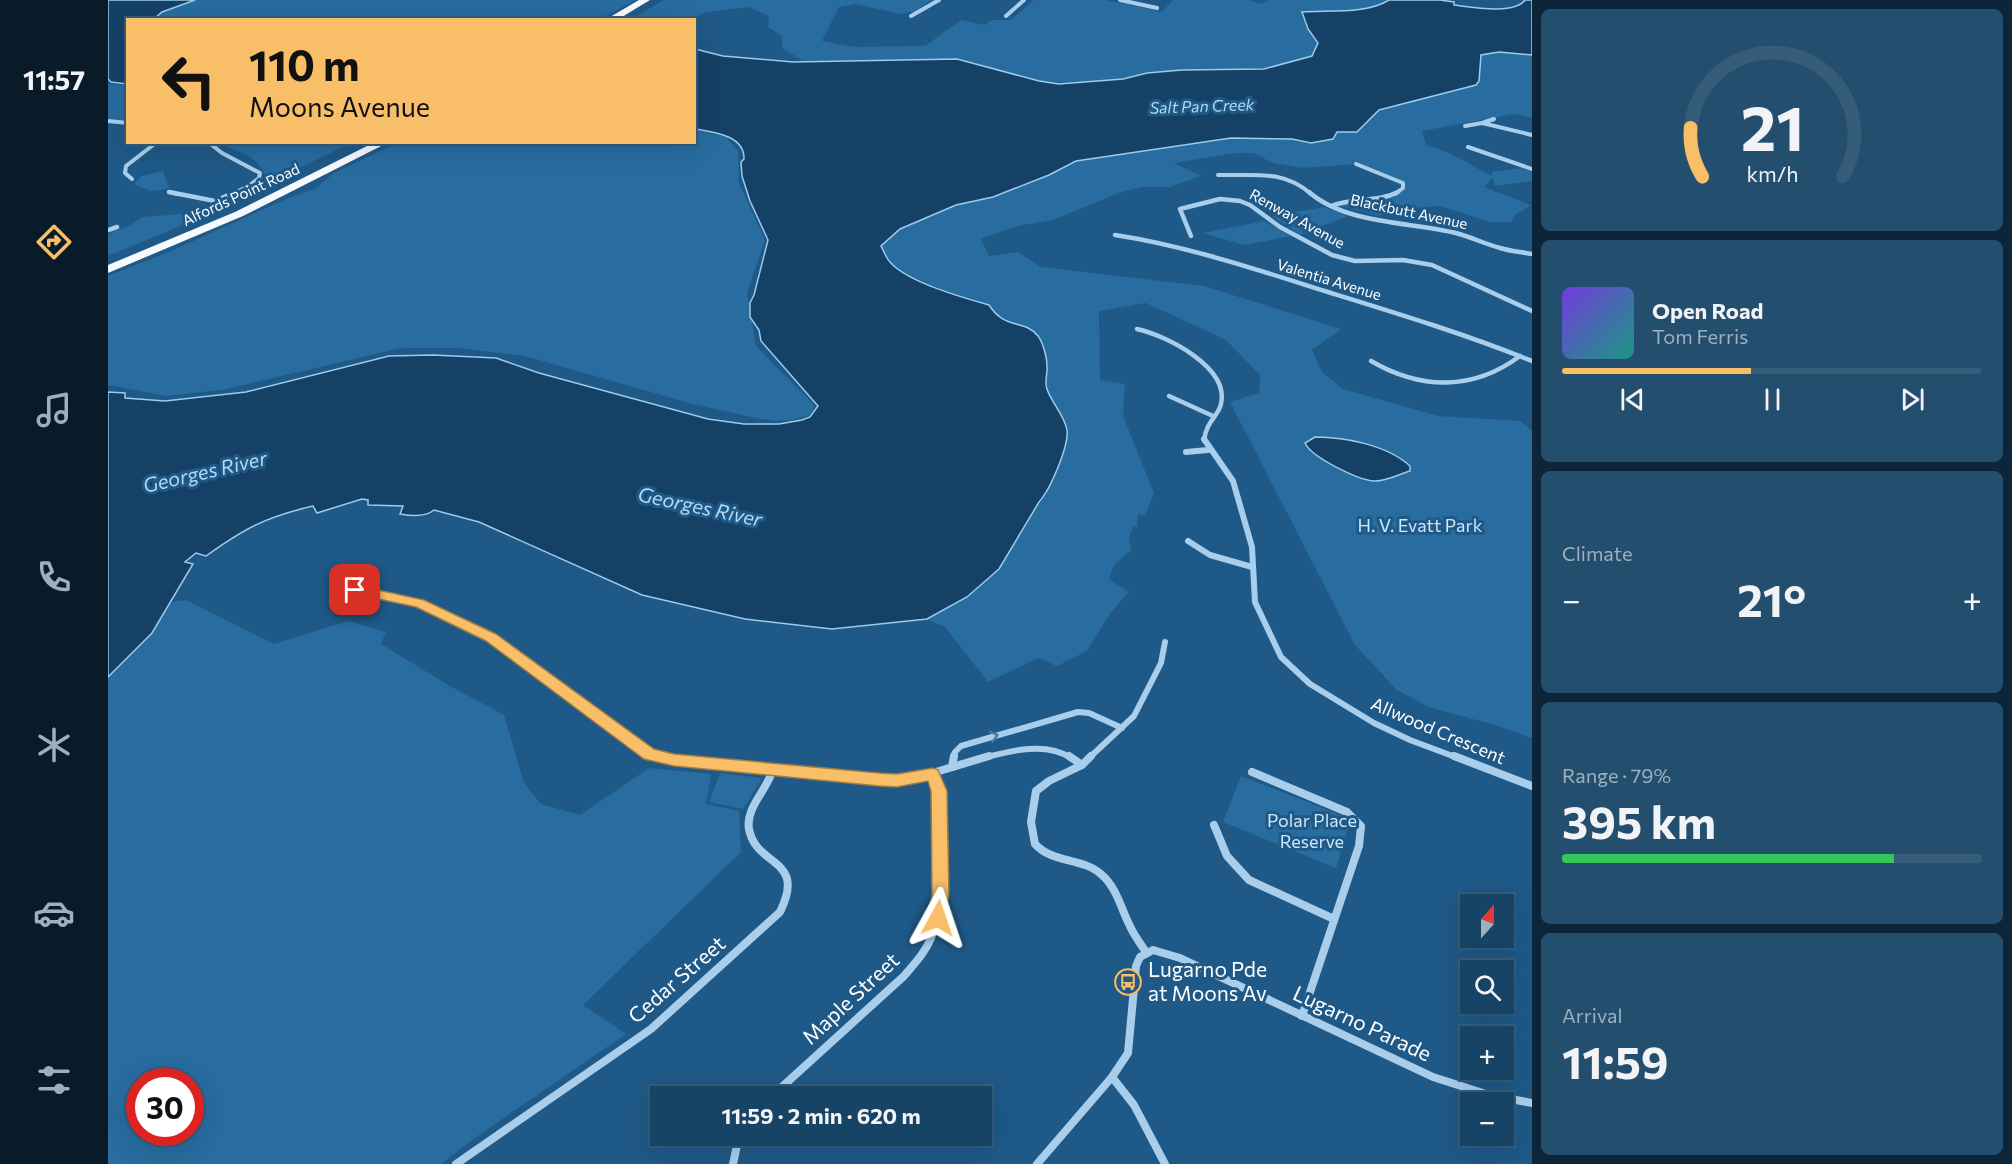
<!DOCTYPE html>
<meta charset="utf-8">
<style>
:root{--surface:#174365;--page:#244e6e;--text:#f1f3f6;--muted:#9eb0bf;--line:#365c79;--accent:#f9be68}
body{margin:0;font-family:Commissioner,sans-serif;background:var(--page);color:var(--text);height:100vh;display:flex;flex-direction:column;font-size:22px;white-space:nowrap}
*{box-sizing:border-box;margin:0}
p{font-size:20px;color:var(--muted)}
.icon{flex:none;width:33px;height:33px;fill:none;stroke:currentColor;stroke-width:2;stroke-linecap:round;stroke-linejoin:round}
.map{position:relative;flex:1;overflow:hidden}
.details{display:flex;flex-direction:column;gap:9px;padding:9px;background:#0d2538;width:480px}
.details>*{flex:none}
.hud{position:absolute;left:18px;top:18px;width:570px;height:126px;border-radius:0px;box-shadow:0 6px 24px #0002,0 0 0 2px var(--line);background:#f9be68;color:#111;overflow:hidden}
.needle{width:39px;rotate:21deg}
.fabs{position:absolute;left:1352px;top:894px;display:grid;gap:12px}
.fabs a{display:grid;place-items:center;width:54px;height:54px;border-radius:0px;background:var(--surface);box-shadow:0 6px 24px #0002,0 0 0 2px var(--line);font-size:30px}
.speed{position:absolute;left:18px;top:1068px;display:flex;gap:12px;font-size:30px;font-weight:700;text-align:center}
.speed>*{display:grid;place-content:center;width:78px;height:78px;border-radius:50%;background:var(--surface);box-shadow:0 6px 24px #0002,0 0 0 2px var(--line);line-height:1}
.speed .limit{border:9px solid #d22;background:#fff;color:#111}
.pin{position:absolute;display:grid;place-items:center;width:51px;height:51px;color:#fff;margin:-26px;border-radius:12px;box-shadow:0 3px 9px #0006}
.me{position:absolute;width:66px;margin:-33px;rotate:5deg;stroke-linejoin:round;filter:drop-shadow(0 0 4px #0008)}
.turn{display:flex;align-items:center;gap:21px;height:126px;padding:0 24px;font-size:27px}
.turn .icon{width:78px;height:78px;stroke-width:2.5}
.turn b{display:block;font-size:42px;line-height:51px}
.big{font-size:45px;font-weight:700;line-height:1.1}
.details .tile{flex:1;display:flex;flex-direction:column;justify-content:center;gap:9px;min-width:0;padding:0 21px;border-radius:9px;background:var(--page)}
.details .dial{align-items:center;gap:0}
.dial svg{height:156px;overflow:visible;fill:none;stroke:var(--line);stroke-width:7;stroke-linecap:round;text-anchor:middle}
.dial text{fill:var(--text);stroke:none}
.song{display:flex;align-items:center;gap:18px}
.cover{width:72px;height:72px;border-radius:9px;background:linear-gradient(135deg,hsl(260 70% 55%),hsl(170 70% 35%))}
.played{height:6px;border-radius:3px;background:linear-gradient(90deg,var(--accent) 45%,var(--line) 45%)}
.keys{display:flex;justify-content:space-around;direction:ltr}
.heat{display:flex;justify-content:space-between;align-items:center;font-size:33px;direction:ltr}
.charge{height:9px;border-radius:4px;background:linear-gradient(90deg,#34c759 79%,var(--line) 0)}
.trip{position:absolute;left:542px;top:1086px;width:342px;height:60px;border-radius:0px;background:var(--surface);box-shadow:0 6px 24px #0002,0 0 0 2px var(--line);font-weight:700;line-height:60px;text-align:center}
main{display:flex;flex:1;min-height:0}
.tabs{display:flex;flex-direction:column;width:108px;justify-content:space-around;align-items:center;background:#091b28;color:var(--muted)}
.tabs .icon{width:42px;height:42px}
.tabs .current{color:var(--accent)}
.tabs b{font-size:27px;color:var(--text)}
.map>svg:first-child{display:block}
.green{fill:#286ca0;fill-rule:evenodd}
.water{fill:#154166;stroke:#9ccbec;stroke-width:1.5}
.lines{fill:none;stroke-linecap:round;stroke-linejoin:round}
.minor-far3{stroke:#a8ceeb;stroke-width:4}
.minor-far2{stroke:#a8ceeb;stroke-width:4.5}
.minor-far1{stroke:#a8ceeb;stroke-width:6}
.minor{stroke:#a8ceeb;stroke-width:8}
.trunk{fill:#f6fafe;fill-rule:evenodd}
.oneway{stroke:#487ca5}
.route{fill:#f9be68;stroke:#a27c44;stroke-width:1.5}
.labels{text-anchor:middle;stroke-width:6;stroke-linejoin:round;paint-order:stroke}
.far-street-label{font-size:15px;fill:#fff;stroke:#1f5987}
.far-water-label{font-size:16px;font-style:italic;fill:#b4d8f2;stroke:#1f5987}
.park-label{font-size:18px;fill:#cde6f8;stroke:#1f5987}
.street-label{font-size:18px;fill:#fff;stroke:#1f5987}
.water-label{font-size:20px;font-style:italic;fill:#b4d8f2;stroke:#1f5987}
.near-poi-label{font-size:21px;fill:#fff;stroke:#1f5987;text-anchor:start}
.near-street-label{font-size:21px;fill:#fff;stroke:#1f5987}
</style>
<main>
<nav class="tabs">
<b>11:57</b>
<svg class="icon current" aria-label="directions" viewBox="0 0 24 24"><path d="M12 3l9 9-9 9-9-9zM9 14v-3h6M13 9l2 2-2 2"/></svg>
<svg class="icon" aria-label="music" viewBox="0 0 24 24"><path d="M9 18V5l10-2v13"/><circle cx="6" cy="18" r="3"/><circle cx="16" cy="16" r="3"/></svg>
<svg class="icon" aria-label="phone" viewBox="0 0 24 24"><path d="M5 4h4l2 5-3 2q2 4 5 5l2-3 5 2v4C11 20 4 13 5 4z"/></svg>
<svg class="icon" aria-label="climate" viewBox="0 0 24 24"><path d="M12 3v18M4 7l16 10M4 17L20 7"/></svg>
<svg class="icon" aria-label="car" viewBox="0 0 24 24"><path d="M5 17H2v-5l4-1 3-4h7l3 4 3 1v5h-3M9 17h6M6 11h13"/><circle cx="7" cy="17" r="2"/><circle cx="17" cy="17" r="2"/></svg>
<svg class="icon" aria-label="filters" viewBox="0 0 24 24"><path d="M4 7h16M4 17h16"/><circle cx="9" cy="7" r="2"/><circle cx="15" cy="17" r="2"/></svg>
</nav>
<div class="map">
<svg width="1424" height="1164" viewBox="0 0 1424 1164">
<rect width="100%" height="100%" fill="#1f5987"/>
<g class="green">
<polygon points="87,0 528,0 490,20 46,20 54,12"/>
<path d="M556 0H823L808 11 793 14 747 4 731 7 714 41 746 47 817 46 853 20 877 25 884 20H903L926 0H998L1054 12 1065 0H1140L1154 4 1161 0H1281C1257 15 1223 10 1195 12L1200 29 1210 43 1204 56 1156 69 1039 73 1015 79 974 84 931 81 849 59 695 61 674 48V36L660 27 661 16 641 7 597 12 586 19 522 20Z"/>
<polygon points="1391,52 1424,55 1424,118 1406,114 1314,131 1318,145 1339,152 1384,176 1384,172 1414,168 1424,172 1424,181 1387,186 1385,177 1376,187 1423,205 1407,215 1403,222 1382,222 1332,206 1291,209 1271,216 1233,206 1223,206 1285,195 1296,185 1248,164 1194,168 1165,163 1145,153 1128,153 1066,163 1093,176 1062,187 1034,187 1013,192 945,220 909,226 873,239 881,256 910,252 933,267 1096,286 1233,329 1204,350 1214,372 1235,389 1330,416 1412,421 1424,431 1424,738 1390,726 1321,707 1289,690 1247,645 1122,402 1151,393 1152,375 1118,340 1038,303 991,311 992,380 1017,384 1015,416 1046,493 1037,515 1030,514 1029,527 1025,527 1021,538 1023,550 1006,565 1001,579 1021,592 1003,612 979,651 949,666 930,658 880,682 837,627 819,619 859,597 939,494 942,394 938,388 940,364 918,326 900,323 887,314 881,305 849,296 801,275 783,263 773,246 792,229 848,205 885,197 941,175 968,161 1123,138 1184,139 1191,142 1255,127 1271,110 1368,85 1371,81 1373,55"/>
<polygon points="0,84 19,85 19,122 0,120"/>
<polygon points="587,130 618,137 630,151 631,183 657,240 639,293 648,346 705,404 706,408 702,415 684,420 667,421 643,417 585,404 417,356 350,348 293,348 114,390 58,396 0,385 0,276 61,252 178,199 208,188 226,173 289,143 586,142"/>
<path d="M110 143H243L61 231 0 256V234L22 225 34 217 74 214 109 203 128 197 159 179C151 156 132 152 110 143Z"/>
<path d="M55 171 61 188C44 192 43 192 26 184L34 176Z"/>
<polygon points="1216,207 1240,216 1192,235 1164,216"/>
<polygon points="1156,221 1183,236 1136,245 1095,233"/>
<path d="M78 600 166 644 240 621 278 632 273 644 342 686 396 715 416 783 433 804 472 815 541 768 603 774 598 804 631 811 633 852 475 1005 518 1034 371 1135 333 1164H0V677L44 633 64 602ZM32 1082H82V1132H32Z"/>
<polygon points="612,773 654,778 635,809 601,802"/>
<polygon points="1133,776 1243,819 1228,868 1115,822"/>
</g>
<g class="water">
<polygon points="0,0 87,0 54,12 46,19 20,20 19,84 3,82 0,79"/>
<path d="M1281 0H1332L1346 2V5C1363 7 1406 15 1417 0H1424V55L1391 52 1373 55 1371 81 1368 85 1271 110 1249 132H1229L1225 139 1203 143 1184 139 1123 138 968 161 941 175 885 197 848 205 792 229 773 246C776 251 778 258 782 262 799 282 856 298 881 305 898 331 915 318 930 336 935 342 939 358 939 366 940 373 936 382 939 389 943 402 957 416 959 430 961 446 942 490 931 502L891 569 859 597 819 619 724 629 637 619 534 595 371 522 326 510C318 517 303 516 292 514L295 506 260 505V500L254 499 209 513 205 506C158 517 137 528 98 556L88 553 77 562 85 564 44 633 0 677V392L17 393V398L57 401 138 392 281 356 325 355 388 358 431 373 600 419 636 424H671L694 420 702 417 710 406 653 341 651 330 642 317V303L646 295 660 240 642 201 634 176 633 162 636 159C637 135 604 132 587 129V49L615 56 685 62 849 59 931 81 951 84 1015 79 1039 73 1074 70 1156 69 1204 56 1210 43 1200 29 1194 12C1221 10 1259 14 1281 0Z"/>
<path d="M1207 437C1237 437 1279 445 1302 466V471C1292 474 1276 482 1266 481 1250 480 1203 457 1197 443Z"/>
</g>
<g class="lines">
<g class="minor-far3">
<polyline points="1012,0 1049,8"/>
<polyline points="803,16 831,0"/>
<polyline points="898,16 916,0"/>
<polyline points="1386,119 1374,123 1424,135"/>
<polyline points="0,121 20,123"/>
<polyline points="1357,126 1374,123"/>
<polyline points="100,142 114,153 152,173 151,178 141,186 124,194"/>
<polyline points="1360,147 1424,169"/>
<polyline points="1248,164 1295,183 1295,188 1287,194"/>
<path d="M1110 175C1145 176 1175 169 1203 194"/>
<polyline points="24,179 17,173 18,166 49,142"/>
<polyline points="61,192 69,194"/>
</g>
<g class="minor-far2">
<polyline points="61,192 107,201 127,192"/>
<path d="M1201 192C1237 224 1303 222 1348 233 1363 237 1377 244 1392 248 1402 251 1413 252 1424 254"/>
<path d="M1223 206C1244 197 1269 203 1290 192"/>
<polyline points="0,230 9,227"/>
<path d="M1007 235C1079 246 1150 270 1220 292 1288 313 1357 334 1424 361"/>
<polyline points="1083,236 1072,209 1112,199 1132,201 1142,205 1172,227 1224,255 1247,261 1295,260 1324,265 1424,311"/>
<path d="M1029 329C1057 335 1122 367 1113 404 1110 417 1098 421 1096 441"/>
<path d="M1263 361C1313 390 1365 391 1412 356"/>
<polyline points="1061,396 1105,416"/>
</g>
<g class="minor-far1">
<polyline points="1096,439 1125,481 1144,547 1147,602 1173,657 1202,684 1266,723 1302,740 1350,758"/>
<polyline points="1078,452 1100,450"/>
<polyline points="1080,541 1102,555 1144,567"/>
<polyline points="247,590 311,603 383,638 532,749 558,758"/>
<polyline points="846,758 847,752 853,746 970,712 981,713 1014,728"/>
<path d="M875 758C902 751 938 741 963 758"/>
<polyline points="981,758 1026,716 1053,663 1057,642"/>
</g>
<g class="minor">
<polyline points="552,756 601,764 777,781 808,778 881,756"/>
<path d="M961 756 974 765 941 781 928 791 923 822 927 844C945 864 975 857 994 875 1008 887 1013 908 1021 924 1025 934 1032 943 1038 952"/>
<polyline points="1346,756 1424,786"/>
<polyline points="974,765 983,756"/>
<polyline points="844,767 846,756"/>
<polyline points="1144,772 1239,812 1253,826 1251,846 1194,1016"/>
<polyline points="1106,825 1119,856 1141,880 1226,919"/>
<polyline points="1004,1077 1026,1105 1057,1164"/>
<path d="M664 1096 796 976C806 964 817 953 823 938 839 899 831 834 831 791L825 774"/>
<path d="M348 1164 543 1029 672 912C699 857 648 868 641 829 637 808 660 789 665 769"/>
<polyline points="625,1164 631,1136"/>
<polyline points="929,1164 1004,1077 1020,1053 1028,966 1032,957 1045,950 1072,958 1325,1077 1381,1095 1424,1103"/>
</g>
<g class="trunk">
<polygon points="531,0 542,0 509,20 497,20"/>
<polygon points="267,142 281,142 135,216 0,273 0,265 127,212"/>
</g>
</g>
<defs><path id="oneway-chevron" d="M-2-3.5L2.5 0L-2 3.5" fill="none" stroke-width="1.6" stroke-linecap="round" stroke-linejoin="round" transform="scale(1.5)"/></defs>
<use class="oneway" href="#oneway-chevron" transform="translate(886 736) rotate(-15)"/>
<polygon class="route" points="247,585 316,600 388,634 546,749 566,754 771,773 789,774 825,768 830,770 839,791 841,894 836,923 830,925 824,923 821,918 824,894 823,791 820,781 789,787 771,786 566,766 536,759 378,641 308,607 242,593 240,590 242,586"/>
<defs>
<g id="bus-ring" transform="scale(1.35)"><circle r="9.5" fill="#1f5987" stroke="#f9be68" stroke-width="1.5"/><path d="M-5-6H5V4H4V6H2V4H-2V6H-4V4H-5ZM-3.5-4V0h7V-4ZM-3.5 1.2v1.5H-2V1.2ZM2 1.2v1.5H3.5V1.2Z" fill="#f9be68"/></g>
</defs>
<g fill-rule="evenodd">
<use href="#bus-ring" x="1020" y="982"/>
</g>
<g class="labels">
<g class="far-street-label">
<text transform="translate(133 195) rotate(-25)" y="5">Alfords Point Road</text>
<text transform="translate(1301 212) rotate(12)" y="5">Blackbutt Avenue</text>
<text transform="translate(1189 219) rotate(29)" y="5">Renway Avenue</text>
<text transform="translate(1221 280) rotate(17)" y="5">Valentia Avenue</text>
</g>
<g class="far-water-label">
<text transform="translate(1094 106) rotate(-2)" y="6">Salt Pan Creek</text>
</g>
<g class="park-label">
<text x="1312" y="532">H. V. Evatt Park</text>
<text x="1204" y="827">Polar Place<tspan x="1204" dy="21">Reserve</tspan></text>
</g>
<g class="street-label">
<text transform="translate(1330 731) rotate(23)" y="6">Allwood Crescent</text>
</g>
<g class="water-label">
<text transform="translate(97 472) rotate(-13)" y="7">Georges River</text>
<text transform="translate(592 507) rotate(12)" y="7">Georges River</text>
</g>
<g class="near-poi-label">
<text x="1040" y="977">Lugarno Pde<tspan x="1040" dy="24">at Moons Av</tspan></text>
</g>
<g class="near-street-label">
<text transform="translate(569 980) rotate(-41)" y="7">Cedar Street</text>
<text transform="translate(743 999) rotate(-43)" y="7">Maple Street</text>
<text transform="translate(1254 1024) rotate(25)" y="7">Lugarno Parade</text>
</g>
</g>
</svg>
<div class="fabs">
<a><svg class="needle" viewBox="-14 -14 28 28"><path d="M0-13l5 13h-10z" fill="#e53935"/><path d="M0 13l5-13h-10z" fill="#9eb0bf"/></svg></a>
<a><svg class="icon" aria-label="search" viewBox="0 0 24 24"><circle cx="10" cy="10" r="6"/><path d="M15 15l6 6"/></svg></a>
<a>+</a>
<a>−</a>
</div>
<div class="speed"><div class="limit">30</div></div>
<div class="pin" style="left:247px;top:590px;background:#d93025"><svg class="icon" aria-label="arrive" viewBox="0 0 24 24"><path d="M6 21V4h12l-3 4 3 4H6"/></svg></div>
<svg class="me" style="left:830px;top:918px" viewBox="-20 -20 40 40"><path d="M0-17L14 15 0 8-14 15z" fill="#f9be68" stroke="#fff" stroke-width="4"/></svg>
<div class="trip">11:59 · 2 min · 620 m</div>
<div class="hud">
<div class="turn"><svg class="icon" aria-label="left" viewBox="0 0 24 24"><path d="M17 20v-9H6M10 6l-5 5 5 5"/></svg><div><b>110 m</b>Moons Avenue</div></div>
</div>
</div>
<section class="details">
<div class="tile dial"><svg viewBox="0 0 100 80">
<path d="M14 69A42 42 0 1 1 86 69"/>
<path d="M14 69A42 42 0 0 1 8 44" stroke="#f9be68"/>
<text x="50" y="56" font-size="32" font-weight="700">21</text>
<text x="50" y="72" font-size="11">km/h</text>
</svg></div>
<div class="tile">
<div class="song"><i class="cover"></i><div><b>Open Road</b><p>Tom Ferris</p></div></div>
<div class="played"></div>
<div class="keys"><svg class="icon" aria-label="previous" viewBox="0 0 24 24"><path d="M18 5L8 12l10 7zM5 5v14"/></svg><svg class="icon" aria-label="pause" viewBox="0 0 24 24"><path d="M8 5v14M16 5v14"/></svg><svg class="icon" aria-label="next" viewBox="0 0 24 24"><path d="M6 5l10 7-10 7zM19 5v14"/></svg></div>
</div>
<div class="tile"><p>Climate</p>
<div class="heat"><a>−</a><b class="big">21°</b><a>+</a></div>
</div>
<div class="tile"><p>Range · 79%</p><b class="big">395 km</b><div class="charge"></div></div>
<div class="tile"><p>Arrival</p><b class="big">11:59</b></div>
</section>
</main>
